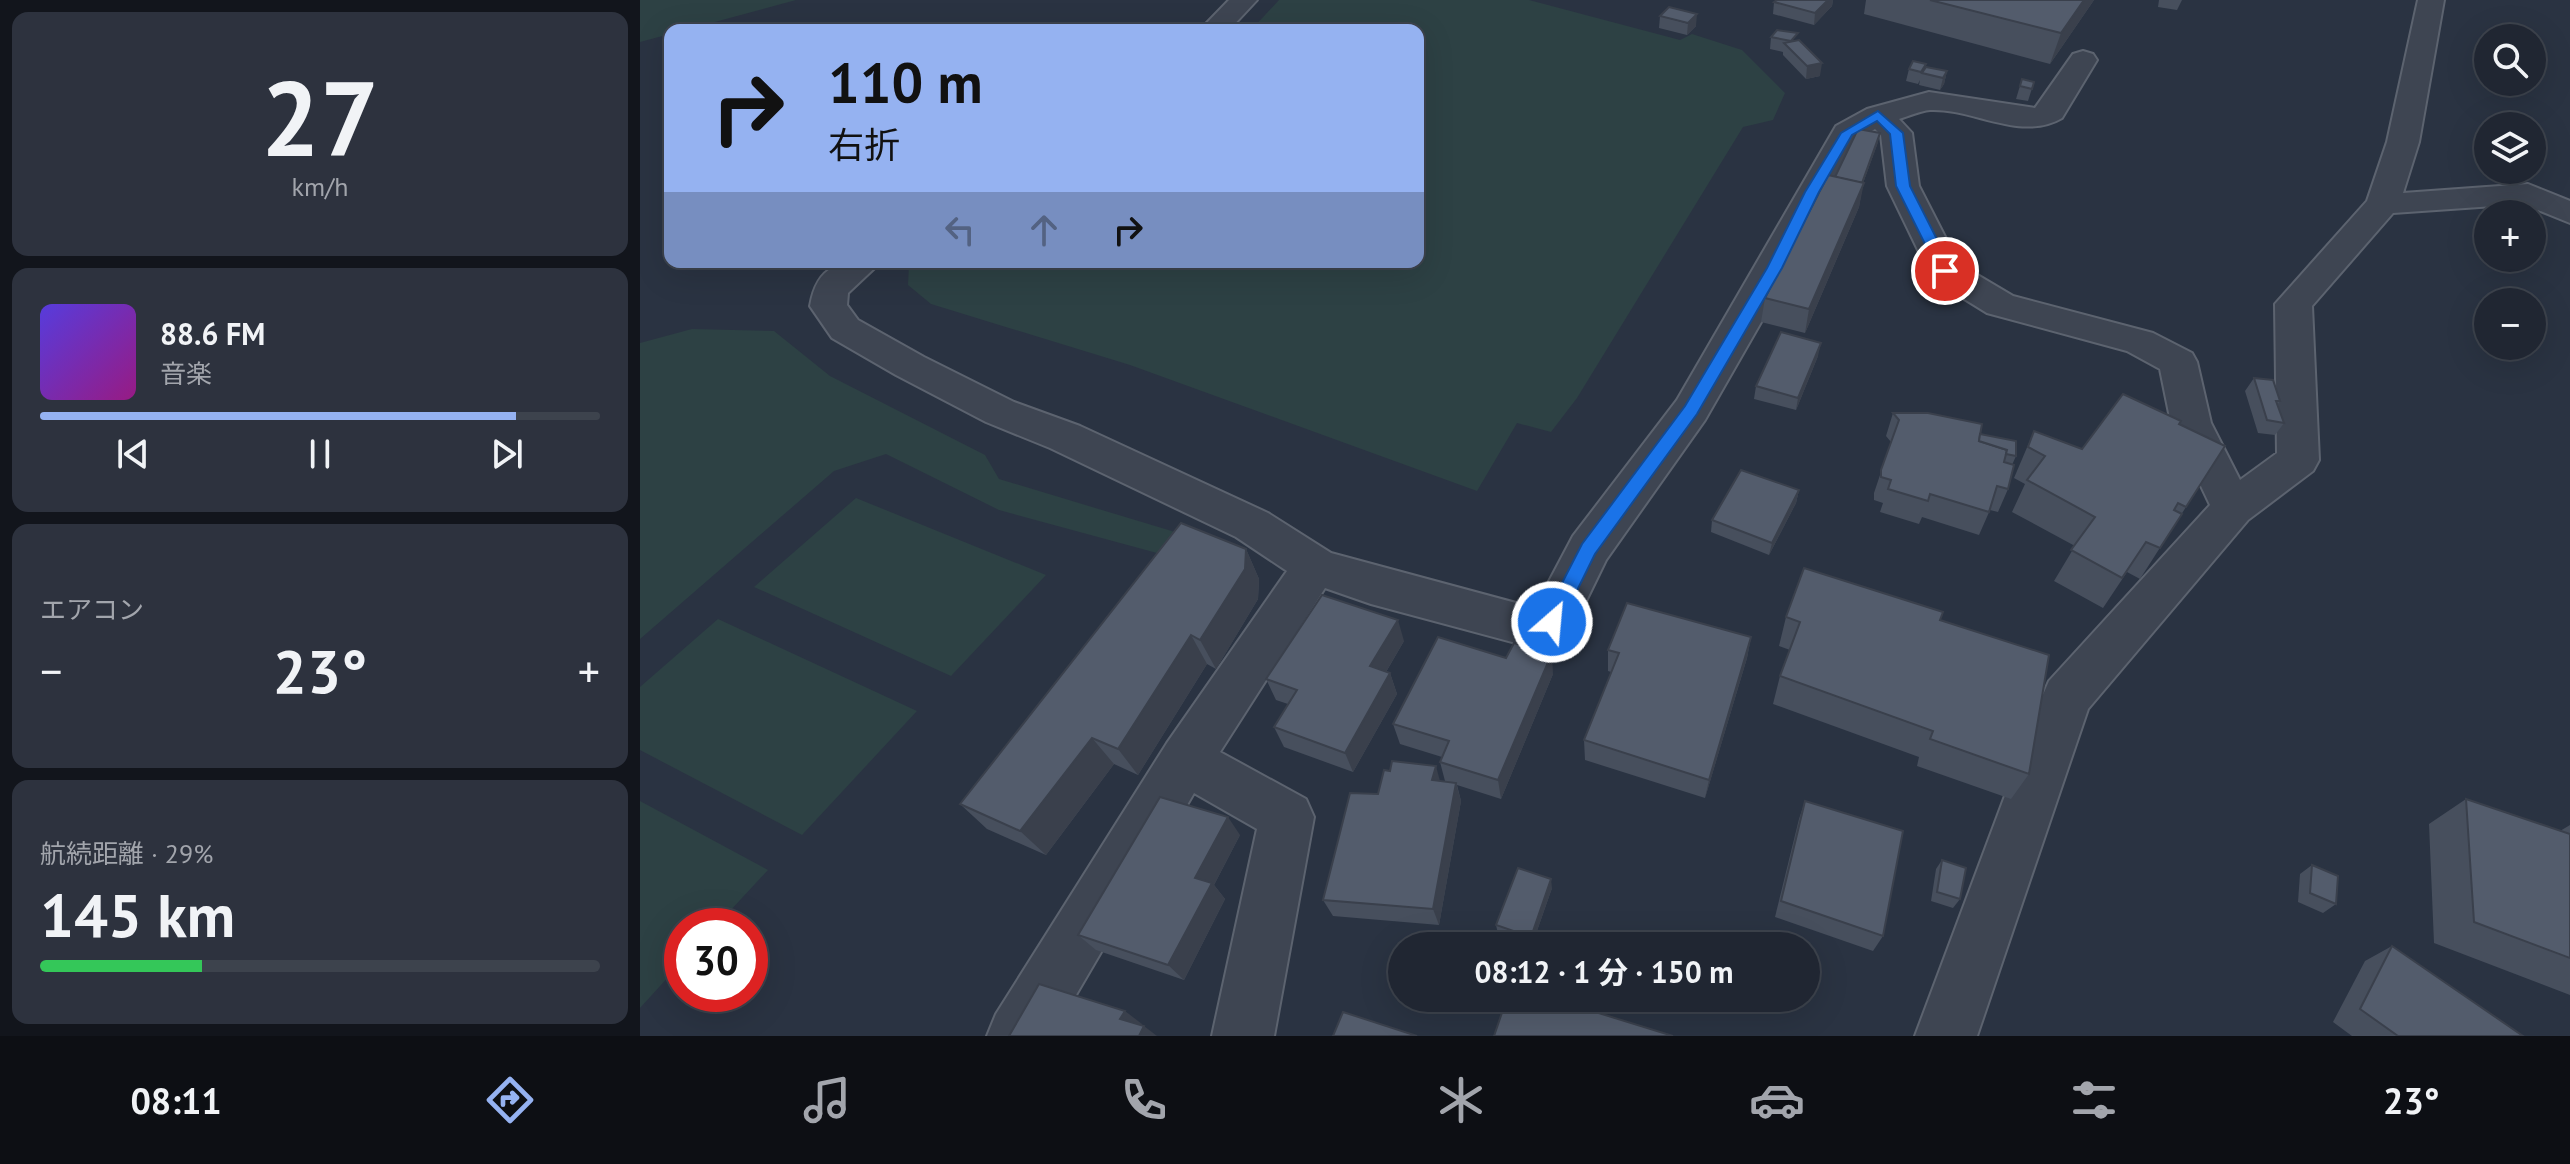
<!DOCTYPE html>
<html lang="ja">
<meta charset="utf-8">
<style>
:root{--surface:#202632;--page:#2d323e;--text:#f1f3f6;--muted:#a2a5ac;--line:#3d434d;--accent:#95b2f1}
body{margin:0;font-family:"PT Sans","Noto Sans JP",sans-serif;background:var(--page);color:var(--text);height:100vh;display:flex;flex-direction:column;font-size:30px;white-space:nowrap}
*{box-sizing:border-box;margin:0}
p{font-size:26px;color:var(--muted)}
.icon{flex:none;width:44px;height:44px;fill:none;stroke:currentColor;stroke-width:2;stroke-linecap:round;stroke-linejoin:round}
.map{position:relative;flex:1;overflow:hidden}
.details{display:flex;flex-direction:column;gap:12px;padding:12px;background:#12151c;width:640px}
.details>*{flex:none}
.hud{position:absolute;left:24px;top:24px;width:760px;height:244px;border-radius:16px;box-shadow:0 8px 32px #0002,0 0 0 2px var(--line);background:#95b2f1;color:#111;overflow:hidden}
.fabs{position:absolute;left:1834px;top:24px;display:grid;gap:16px}
.fabs a{display:grid;place-items:center;width:72px;height:72px;border-radius:50%;background:var(--surface);box-shadow:0 8px 32px #0002,0 0 0 2px var(--line);font-size:40px}
.speed{position:absolute;left:24px;top:908px;display:flex;gap:16px;font-size:40px;font-weight:700;text-align:center}
.speed>*{display:grid;place-content:center;width:104px;height:104px;border-radius:50%;background:var(--surface);box-shadow:0 8px 32px #0002,0 0 0 2px var(--line);line-height:1}
.speed .limit{border:12px solid #d22;background:#fff;color:#111}
.pin{position:absolute;display:grid;place-items:center;width:68px;height:68px;color:#fff;margin:-34px;border:4px solid #fff;border-radius:50%;box-shadow:0 2px 8px #0007}
.me{position:absolute;width:88px;margin:-44px;rotate:27deg;stroke-linejoin:round;filter:drop-shadow(0 0 6px #0008)}
.turn{display:flex;align-items:center;gap:28px;height:168px;padding:0 32px;font-size:36px}
.turn .icon{width:104px;height:104px;stroke-width:2.5}
.turn b{display:block;font-size:56px;line-height:68px}
.lanes{display:flex;align-items:center;height:76px;padding:0 32px;background:#0003;justify-content:center;gap:40px;direction:ltr}
.lanes .off{opacity:.35}
.big{font-size:60px;font-weight:700;line-height:1.1}
.details .tile{flex:1;display:flex;flex-direction:column;justify-content:center;gap:12px;min-width:0;padding:0 28px;border-radius:16px;background:var(--page)}
.details .dial{align-items:center;gap:0}
.dial b{font-size:104px;line-height:1}
.song{display:flex;align-items:center;gap:24px}
.cover{width:96px;height:96px;border-radius:12px;background:linear-gradient(135deg,hsl(250 70% 55%),hsl(310 70% 35%))}
.played{height:8px;border-radius:4px;background:linear-gradient(90deg,var(--accent) 85%,var(--line) 85%)}
.keys{display:flex;justify-content:space-around;direction:ltr}
.heat{display:flex;justify-content:space-between;align-items:center;font-size:44px;direction:ltr}
.charge{height:12px;border-radius:6px;background:linear-gradient(90deg,#34c759 29%,var(--line) 0)}
.trip{position:absolute;left:748px;top:932px;width:432px;height:80px;border-radius:40px;background:var(--surface);box-shadow:0 8px 32px #0002,0 0 0 2px var(--line);font-weight:700;line-height:80px;text-align:center}
.dock{display:flex;height:128px;justify-content:space-around;align-items:center;background:#0d0f14;color:var(--muted)}
.dock .icon{width:56px;height:56px}
.dock .on{color:var(--accent)}
.dock b{font-size:36px;color:var(--text)}
main{display:flex;flex:1;min-height:0}
.map>svg:first-child{display:block}
.green{fill:#2d4144}
.lines{fill:none;stroke-linecap:round;stroke-linejoin:round}
.minor-casing{stroke:#5c636f;stroke-width:4}
.minor{fill:#3e4552;fill-rule:evenodd}
.wall{fill:#474f5d}
.shaded-wall{fill:#3a404c}
.building{fill:#535c6c;stroke:#3a404c;stroke-width:2}
.route{fill:#1a73e8;stroke:#114b97;stroke-width:2}
</style>
<main>
<section class="details">
<div class="tile dial"><b>27</b><p>km/h</p></div>
<div class="tile">
<div class="song"><i class="cover"></i><div><b>88.6 FM</b><p>音楽</p></div></div>
<div class="played"></div>
<div class="keys"><svg class="icon" aria-label="previous" viewBox="0 0 24 24"><path d="M18 5L8 12l10 7zM5 5v14"/></svg><svg class="icon" aria-label="pause" viewBox="0 0 24 24"><path d="M8 5v14M16 5v14"/></svg><svg class="icon" aria-label="next" viewBox="0 0 24 24"><path d="M6 5l10 7-10 7zM19 5v14"/></svg></div>
</div>
<div class="tile"><p>エアコン</p>
<div class="heat"><a>−</a><b class="big">23°</b><a>+</a></div>
</div>
<div class="tile"><p>航続距離 · 29%</p><b class="big">145 km</b><div class="charge"></div></div>
</section>
<div class="map">
<svg width="1930" height="1036" viewBox="0 0 1930 1036">
<rect width="100%" height="100%" fill="#2a3342"/>
<g class="green">
<polygon points="0,0 156,0 45,30 30,30 30,34 0,42"/>
<polygon points="639,0 889,0 1040,40 1052,34 1102,50 1145,93 1133,120 1103,127 937,398 911,432 877,423 837,491 490,365 291,304 268,285 269,264 272,262 778,262 778,30 611,30"/>
<polygon points="52,329 134,331 190,376 345,455 359,479 555,538 528,556 359,510 246,454 194,471 0,639 0,343"/>
<polygon points="216,498 406,575 311,676 114,587"/>
<polygon points="78,619 277,711 162,835 0,750 0,687"/>
<polygon points="0,801 128,870 76,926 42,926 42,962 0,1008"/>
</g>
<g class="lines">
<g class="minor-casing">
<g id="minor">
<polygon points="589,0 617,0 589,30 560,30"/>
<path d="M1778 0H1804L1779 142 1763 193 1888 184 1930 201V223L1883 204 1753 213 1672 306 1679 460 1673 471 1608 520 1448 709 1337 1036H1275L1402 697 1409 681 1570 505 1531 423 1520 369 1487 351 1347 313 1292 279 1247 186 1241 135 1235 129 1219 139 1189 192 1152 268 1065 420 966 560 929 636 891 647 731 604 685 588 580 752 666 799 674 817 634 1036H572L617 829 554 793 412 1036H347L356 1014 527 743 647 571 596 537 410 448 346 422 256 375 192 338 170 306C178 261 202 262 241 262L208 293 207 305 218 320 284 357 374 402 440 426 628 513 691 553 891 607 896 606 933 536 1037 400 1196 126 1227 109 1289 92 1395 108 1433 54 1443 51 1453 54 1457 60 1422 118C1381 142 1333 108 1290 110 1280 111 1269 116 1259 119L1272 133 1279 186 1319 264 1373 296 1513 333 1552 353 1557 362 1571 423 1600 480 1637 453 1635 304 1727 201 1747 142Z"/>
</g>
</g>
<use href="#minor" class="minor"/>
</g>
<g class="wall">
<polygon points="1137,0 1193,0 1192,6 1174,25 1133,14 1134,2"/>
<polygon points="1226,0 1454,0 1410,64 1224,14"/>
<polygon points="1519,0 1542,0 1537,10 1518,7"/>
<polygon points="1020,16 1056,26 1047,35 1019,28"/>
<polygon points="1131,37 1157,41 1180,76 1166,79 1143,55 1143,52 1130,49"/>
<polygon points="1269,69 1284,70 1307,71 1304,84 1300,90 1279,85 1280,80 1278,84 1266,81"/>
<polygon points="1382,79 1394,82 1388,101 1376,99"/>
<polygon points="1240,133 1237,145 1223,183 1219,207 1165,333 1121,322 1125,298 1195,177"/>
<polygon points="1178,356 1156,410 1114,399 1116,386"/>
<polygon points="1614,378 1640,401 1638,404 1644,423 1635,435 1618,433 1605,391"/>
<polygon points="1253,413 1340,434 1376,456 1372,465 1368,489 1358,512 1350,510 1339,535 1282,517 1279,524 1240,512 1243,503 1234,500 1234,493 1251,442 1246,436"/>
<polygon points="1539,424 1585,446 1500,579 1487,572 1463,608 1414,581 1435,546 1372,512 1385,484 1374,478 1394,431 1442,449"/>
<polygon points="1159,490 1156,503 1129,555 1071,532 1072,520"/>
<polygon points="606,549 619,579 618,599 576,669 567,664 498,775 474,764 406,855 347,829 320,804"/>
<polygon points="1146,617 1300,620 1389,774 1371,799 1277,766 1279,757 1133,704 1140,676 1150,650 1139,646"/>
<polygon points="1111,637 1107,658 1065,798 945,760 944,740 971,672 968,671 968,650"/>
<polygon points="764,641 746,672 750,673 757,694 713,772 644,747 634,727 648,704 636,700 626,679"/>
<polygon points="913,674 861,799 817,785 821,801 799,925 693,916 683,900 738,794 805,781 800,762 802,757 760,744 753,724"/>
<polygon points="1826,799 1920,831 1930,825 1930,995 1794,943 1789,824"/>
<polygon points="1165,801 1243,936 1233,951 1135,917 1159,819"/>
<polygon points="600,835 574,885 585,899 544,980 456,950 438,935"/>
<polygon points="1302,860 1320,899 1313,908 1291,901 1296,869"/>
<polygon points="1672,865 1696,904 1683,913 1658,902 1660,874"/>
<polygon points="912,888 892,945 858,934 856,925"/>
<polygon points="1752,946 1883,1036 1712,1036 1693,1022 1725,961"/>
</g>
<g class="shaded-wall">
<polygon points="1188,0 1193,0 1192,6 1174,25 1175,13"/>
<polygon points="1444,0 1454,0 1410,64 1421,33"/>
<polygon points="1057,14 1056,26 1047,35 1048,23"/>
<polygon points="1182,63 1180,76 1166,79 1167,66"/>
<polygon points="1307,71 1304,84 1300,90 1303,78"/>
<polygon points="1240,133 1237,145 1220,191 1224,183 1219,207 1165,333 1169,309 1221,186"/>
<polygon points="1181,343 1178,356 1156,410 1158,398"/>
<polygon points="1159,490 1156,503 1129,555 1132,543"/>
<polygon points="606,549 619,579 618,599 576,669 560,640"/>
<polygon points="758,620 764,641 737,687 730,666"/>
<polygon points="551,635 567,664 498,775 478,749"/>
<polygon points="1111,637 1107,658 1065,798 1069,780"/>
<polygon points="912,653 913,674 861,799 858,780"/>
<polygon points="750,673 757,694 713,772 705,753"/>
<polygon points="452,738 474,764 406,855 380,831"/>
<polygon points="796,766 801,785 792,780"/>
<polygon points="816,783 821,801 799,925 793,909"/>
<polygon points="588,817 600,835 574,885 585,899 544,980 528,965 555,878"/>
<polygon points="911,879 912,888 892,945 891,937"/>
<polygon points="485,1011 502,1024 498,1031 480,1019"/>
<polygon points="504,1026 517,1036 499,1036"/>
</g>
<g class="building">
<polygon points="1137,0 1188,0 1175,13 1134,2"/>
<polygon points="1290,0 1444,0 1421,33"/>
<polygon points="1029,7 1057,14 1048,23 1020,16"/>
<polygon points="1137,30 1158,33 1151,41 1131,37"/>
<polygon points="1159,40 1182,63 1167,66 1144,43"/>
<polygon points="1273,61 1286,64 1281,72 1269,69"/>
<polygon points="1286,67 1307,71 1303,78 1282,73"/>
<polygon points="1382,79 1394,82 1392,89 1380,86"/>
<polygon points="1218,129 1240,133 1222,183 1195,177"/>
<polygon points="1188,175 1224,183 1169,309 1125,298"/>
<polygon points="1141,332 1181,343 1158,398 1116,386"/>
<polygon points="1614,378 1633,380 1640,401 1636,401 1644,423 1627,420"/>
<polygon points="1483,394 1541,421 1539,424 1585,446 1546,507 1538,503 1534,510 1542,514 1520,548 1506,542 1482,578 1431,550 1455,517 1387,480 1405,456 1388,447 1394,431 1442,449"/>
<polygon points="1253,413 1288,413 1342,424 1339,441 1367,450 1364,462 1374,465 1368,489 1357,486 1349,512 1290,494 1288,501 1248,489 1251,480 1241,477 1241,470 1259,420"/>
<polygon points="1340,434 1376,441 1376,456 1366,454 1367,450 1339,441"/>
<polygon points="1101,470 1159,490 1132,543 1072,520"/>
<polygon points="541,523 606,549 605,569 560,640 551,635 478,749 452,738 380,831 320,804"/>
<polygon points="1164,568 1303,612 1300,620 1409,655 1389,774 1290,739 1293,731 1140,676 1160,622 1146,617"/>
<polygon points="682,595 758,620 730,666 750,673 705,753 634,727 657,690 626,679"/>
<polygon points="987,603 1111,637 1069,780 944,740 979,653 968,650"/>
<polygon points="798,637 866,658 874,643 912,653 858,780 800,762 809,741 753,724"/>
<polygon points="752,761 796,766 792,780 816,783 793,909 683,900 710,793 738,794 744,770 750,771"/>
<polygon points="520,797 588,817 555,878 572,883 528,965 438,935"/>
<polygon points="1826,799 1930,834 1930,958 1834,922"/>
<polygon points="1165,801 1263,831 1243,936 1141,901"/>
<polygon points="1302,860 1326,868 1320,899 1297,892"/>
<polygon points="1672,865 1698,876 1696,904 1670,893"/>
<polygon points="878,868 911,879 891,937 856,925"/>
<polygon points="1752,946 1883,1036 1758,1036 1720,1009"/>
<polygon points="399,984 485,1011 480,1019 504,1026 499,1036 369,1036"/>
<polygon points="867,998 910,998 1033,1036 854,1036"/>
<polygon points="703,1012 777,1036 693,1036"/>
</g>
<polygon class="route" points="1238,111 1263,133 1270,186 1313,271 1305,275 1300,274 1256,186 1250,134 1237,121 1212,135 1179,192 1142,268 1057,414 955,554 919,627 912,630 905,627 902,622 942,544 1045,406 1127,268 1165,192 1201,133"/>
</svg>
<div class="fabs">
<a><svg class="icon" aria-label="search" viewBox="0 0 24 24"><circle cx="10" cy="10" r="6"/><path d="M15 15l6 6"/></svg></a>
<a><svg class="icon" aria-label="layers" viewBox="0 0 24 24"><path d="M12 4l9 5-9 5-9-5zM3 14l9 5 9-5"/></svg></a>
<a>+</a>
<a>−</a>
</div>
<div class="speed"><div class="limit">30</div></div>
<div class="pin" style="left:1305px;top:271px;background:#d93025"><svg class="icon" aria-label="arrive" viewBox="0 0 24 24"><path d="M6 21V4h12l-3 4 3 4H6"/></svg></div>
<svg class="me" style="left:912px;top:622px" viewBox="-20 -20 40 40"><circle r="17" fill="#1a73e8" stroke="#fff" stroke-width="3"/><path d="M0-11L8 9 0 5-8 9z" fill="#fff"/></svg>
<div class="trip">08:12 · 1 分 · 150 m</div>
<div class="hud">
<div class="turn"><svg class="icon" aria-label="right" viewBox="0 0 24 24"><path d="M7 20v-9h11M14 6l5 5-5 5"/></svg><div><b>110 m</b>右折</div></div>
<div class="lanes"><svg class="icon off" aria-label="left" viewBox="0 0 24 24"><path d="M17 20v-9H6M10 6l-5 5 5 5"/></svg><svg class="icon off" aria-label="ahead" viewBox="0 0 24 24"><path d="M12 20V5M6 11l6-6 6 6"/></svg><svg class="icon" aria-label="right" viewBox="0 0 24 24"><path d="M7 20v-9h11M14 6l5 5-5 5"/></svg></div>
</div>
</div>
</main>
<nav class="dock">
<b>08:11</b>
<svg class="icon on" aria-label="directions" viewBox="0 0 24 24"><path d="M12 3l9 9-9 9-9-9zM9 14v-3h6M13 9l2 2-2 2"/></svg>
<svg class="icon" aria-label="music" viewBox="0 0 24 24"><path d="M9 18V5l10-2v13"/><circle cx="6" cy="18" r="3"/><circle cx="16" cy="16" r="3"/></svg>
<svg class="icon" aria-label="phone" viewBox="0 0 24 24"><path d="M5 4h4l2 5-3 2q2 4 5 5l2-3 5 2v4C11 20 4 13 5 4z"/></svg>
<svg class="icon" aria-label="climate" viewBox="0 0 24 24"><path d="M12 3v18M4 7l16 10M4 17L20 7"/></svg>
<svg class="icon" aria-label="car" viewBox="0 0 24 24"><path d="M5 17H2v-5l4-1 3-4h7l3 4 3 1v5h-3M9 17h6M6 11h13"/><circle cx="7" cy="17" r="2"/><circle cx="17" cy="17" r="2"/></svg>
<svg class="icon" aria-label="filters" viewBox="0 0 24 24"><path d="M4 7h16M4 17h16"/><circle cx="9" cy="7" r="2"/><circle cx="15" cy="17" r="2"/></svg>
<b>23°</b>
</nav>
